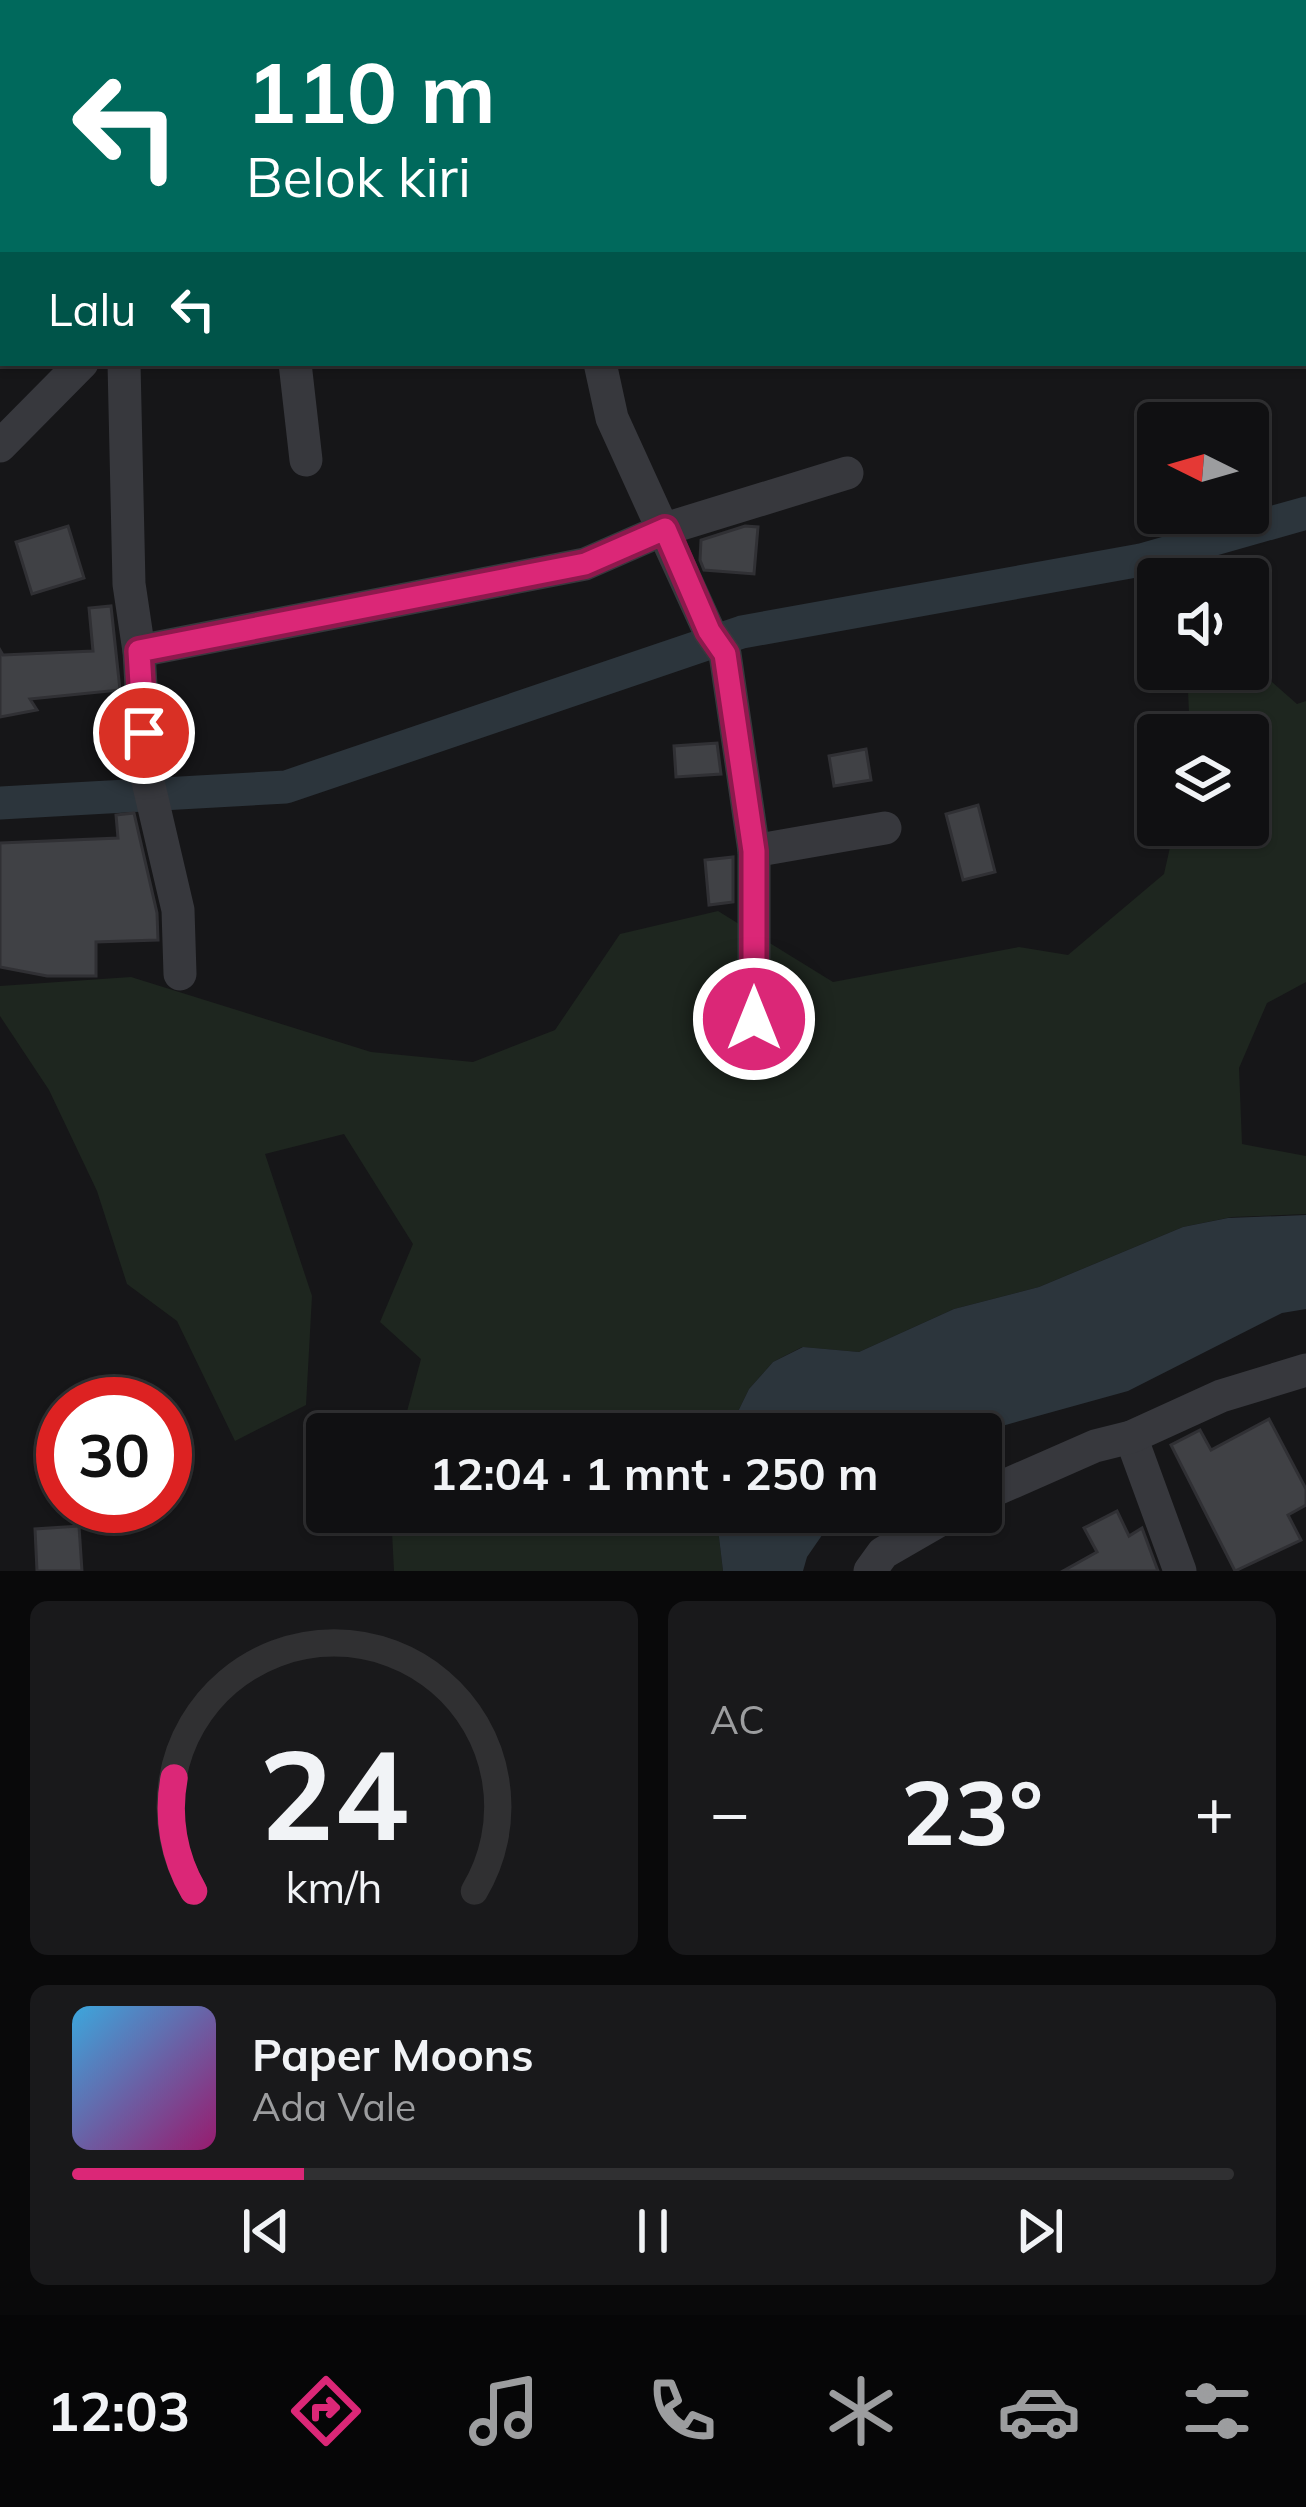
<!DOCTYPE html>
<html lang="id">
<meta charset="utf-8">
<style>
:root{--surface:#101012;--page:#19191b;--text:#f1f3f6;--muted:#9c9d9f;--line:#303032;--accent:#db2777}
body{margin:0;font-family:Mulish,sans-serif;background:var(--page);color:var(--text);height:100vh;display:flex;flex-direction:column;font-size:45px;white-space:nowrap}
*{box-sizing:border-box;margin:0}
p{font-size:39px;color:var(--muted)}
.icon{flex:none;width:66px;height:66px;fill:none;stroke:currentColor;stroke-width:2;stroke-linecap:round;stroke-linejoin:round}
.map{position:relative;height:1571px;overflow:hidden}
.panel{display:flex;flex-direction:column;gap:30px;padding:30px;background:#09090a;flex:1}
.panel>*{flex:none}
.guide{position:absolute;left:0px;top:0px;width:1308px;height:366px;box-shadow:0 3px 9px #0004,0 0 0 3px var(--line);background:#00695c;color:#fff;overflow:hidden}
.needle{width:78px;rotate:275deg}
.fabs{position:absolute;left:1137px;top:402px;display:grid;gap:24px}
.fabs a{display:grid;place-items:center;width:132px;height:132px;border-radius:12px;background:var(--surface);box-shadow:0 3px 9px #0004,0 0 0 3px var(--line);font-size:60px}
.speed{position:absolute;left:36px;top:1377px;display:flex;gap:24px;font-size:60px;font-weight:700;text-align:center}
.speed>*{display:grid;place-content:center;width:156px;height:156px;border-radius:50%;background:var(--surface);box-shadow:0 3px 9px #0004,0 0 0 3px var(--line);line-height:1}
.speed .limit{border:18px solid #d22;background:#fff;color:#111}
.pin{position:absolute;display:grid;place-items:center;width:102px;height:102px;color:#fff;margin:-51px;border:6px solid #fff;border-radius:50%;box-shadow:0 3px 12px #0007}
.me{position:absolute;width:132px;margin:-66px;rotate:0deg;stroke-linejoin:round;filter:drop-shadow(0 0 9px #0008)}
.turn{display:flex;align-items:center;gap:42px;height:252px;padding:0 48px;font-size:54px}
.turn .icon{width:156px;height:156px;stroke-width:2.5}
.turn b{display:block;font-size:84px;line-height:102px}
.then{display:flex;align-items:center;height:114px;padding:0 48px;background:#0003;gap:24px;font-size:45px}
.big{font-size:90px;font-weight:700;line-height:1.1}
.panel .card{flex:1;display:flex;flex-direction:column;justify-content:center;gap:18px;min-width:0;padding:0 42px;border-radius:18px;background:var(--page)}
.panel .dial{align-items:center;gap:0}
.dial svg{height:312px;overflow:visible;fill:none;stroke:var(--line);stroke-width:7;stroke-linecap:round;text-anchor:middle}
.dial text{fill:var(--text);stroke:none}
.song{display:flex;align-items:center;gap:36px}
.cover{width:144px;height:144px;border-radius:18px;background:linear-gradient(135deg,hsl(200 70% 55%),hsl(320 70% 35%))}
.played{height:12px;border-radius:6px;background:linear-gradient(90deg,var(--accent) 20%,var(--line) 20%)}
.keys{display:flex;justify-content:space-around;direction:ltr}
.heat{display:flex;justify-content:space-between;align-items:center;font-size:66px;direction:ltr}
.panel .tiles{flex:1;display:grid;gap:30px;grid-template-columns:1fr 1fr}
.card:last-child{grid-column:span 2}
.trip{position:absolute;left:306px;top:1413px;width:696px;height:120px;border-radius:12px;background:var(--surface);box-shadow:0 3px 9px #0004,0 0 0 3px var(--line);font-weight:700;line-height:120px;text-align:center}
.menu{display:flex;height:192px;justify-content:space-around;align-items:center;background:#060607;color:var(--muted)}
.menu .icon{width:84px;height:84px}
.menu .current{color:var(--accent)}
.menu b{font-size:54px;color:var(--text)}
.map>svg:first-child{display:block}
.green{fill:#1e261f}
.water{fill:#2c353c}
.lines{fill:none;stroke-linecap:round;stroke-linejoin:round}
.canal{stroke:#2c353c;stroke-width:33}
.building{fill:#404145;stroke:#303034;stroke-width:3}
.street{stroke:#37383d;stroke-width:33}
.primary{stroke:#53555c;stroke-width:54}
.route-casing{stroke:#8e194d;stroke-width:30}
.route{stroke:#db2777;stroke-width:21}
</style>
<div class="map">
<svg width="1306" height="1571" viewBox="0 0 1306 1571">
<rect width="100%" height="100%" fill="#161618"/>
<g class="green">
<polygon points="1248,661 1297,704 1306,701 1306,982 1267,1003 1239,1068 1242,1144 1306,1156 1306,1214 1232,1217 1183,1227 1039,1287 954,1309 859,1352 802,1347 773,1362 749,1389 727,1434 401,1434 421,1359 380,1322 413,1244 344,1134 265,1154 312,1296 306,1405 235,1441 177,1321 127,1284 97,1191 49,1090 0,1016 0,986 131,977 371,1052 473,1062 555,1030 620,934 718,911 833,982 1019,947 1068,955 1164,874 1175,825 1248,825 1248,735 1190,735 1187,669 1248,669"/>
<polygon points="391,1512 716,1512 723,1571 394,1571"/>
</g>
<g class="water">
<polygon points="1306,1215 1306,1309 1282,1313 1128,1391 1002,1426 964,1423 942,1434 727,1434 749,1389 773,1362 803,1347 859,1352 954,1309 1039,1287 1183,1227 1228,1218"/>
<polygon points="716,1512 838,1512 807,1557 803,1571 723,1571"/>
</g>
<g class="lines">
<polyline class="canal" points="0,803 286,787 742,632 1141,560 1306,513"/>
</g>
<g class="building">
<polygon points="68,526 84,578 32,594 16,542"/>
<polygon points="745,526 758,527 754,574 704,570 700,560 701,540"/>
<polygon points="111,606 120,690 30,699 37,710 0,717 0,650 3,655 93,651 89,608"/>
<polygon points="717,743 721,774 676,777 674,746"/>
<polygon points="866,749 871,780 834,786 829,756"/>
<polygon points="978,805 995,872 963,880 946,814"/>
<polygon points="134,813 157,913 158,940 96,942 96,976 47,976 0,967 0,843 118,838 116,815"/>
<polygon points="733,857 733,902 709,905 705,860"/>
<polygon points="1269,1419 1306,1489 1306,1505 1288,1515 1301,1540 1235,1571 1171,1445 1200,1430 1211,1450"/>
<polygon points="1117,1511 1129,1536 1142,1528 1158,1571 1063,1571 1097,1552 1084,1528"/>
<polygon points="79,1526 82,1571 37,1571 35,1529"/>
</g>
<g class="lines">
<g class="street">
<polyline points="589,0 589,3"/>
<polyline points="820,0 820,3"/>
<polyline points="1243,0 1243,3"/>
<polyline points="322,3 323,0"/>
<polyline points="1123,3 1123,0"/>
<polyline points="124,363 129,584 139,651 146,773 178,910 180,974"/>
<polyline points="295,363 306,460"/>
<polyline points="600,363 612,418 709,631 725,654 754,851 754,1019"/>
<polyline points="0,446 82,363"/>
<polyline points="139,651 585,564 665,529 847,473"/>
<polyline points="754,851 885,828"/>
<polyline points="1131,1437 1180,1571"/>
<polyline points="981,1496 1095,1446 1131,1437 1221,1396 1306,1370"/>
<polyline points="870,1571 883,1553 954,1512"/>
</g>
<g class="primary">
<polyline points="459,3 492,0"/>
<polyline points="0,50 3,50"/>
</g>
</g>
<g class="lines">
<g class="route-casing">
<polyline id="route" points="144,733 139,651 585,564 665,529 709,631 725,654 754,851 754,1019"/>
</g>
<use href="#route" class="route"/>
</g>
</svg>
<div class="fabs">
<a><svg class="needle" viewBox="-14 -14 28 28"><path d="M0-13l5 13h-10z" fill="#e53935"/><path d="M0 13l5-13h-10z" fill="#9c9d9f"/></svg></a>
<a><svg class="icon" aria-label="sound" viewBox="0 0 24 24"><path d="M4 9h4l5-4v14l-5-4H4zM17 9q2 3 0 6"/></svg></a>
<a><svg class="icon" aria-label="layers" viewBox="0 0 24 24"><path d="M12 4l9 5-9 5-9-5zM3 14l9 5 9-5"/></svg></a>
</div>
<div class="speed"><div class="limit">30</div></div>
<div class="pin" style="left:144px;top:733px;background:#d93025"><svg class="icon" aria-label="arrive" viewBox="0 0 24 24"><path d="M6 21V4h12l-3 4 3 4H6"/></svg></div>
<svg class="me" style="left:754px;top:1019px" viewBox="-20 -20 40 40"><circle r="17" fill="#db2777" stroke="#fff" stroke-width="3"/><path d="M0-11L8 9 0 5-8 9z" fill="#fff"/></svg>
<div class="trip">12:04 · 1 mnt · 250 m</div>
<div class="guide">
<div class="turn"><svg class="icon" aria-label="left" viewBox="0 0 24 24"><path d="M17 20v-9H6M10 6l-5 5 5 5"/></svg><div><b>110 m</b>Belok kiri</div></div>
<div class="then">Lalu<svg class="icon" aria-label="left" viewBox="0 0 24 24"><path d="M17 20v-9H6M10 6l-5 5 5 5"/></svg></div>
</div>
</div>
<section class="panel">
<div class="tiles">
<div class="card dial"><svg viewBox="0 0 100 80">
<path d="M14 69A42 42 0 1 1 86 69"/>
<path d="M14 69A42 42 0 0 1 9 40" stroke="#db2777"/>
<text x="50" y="56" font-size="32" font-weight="700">24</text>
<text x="50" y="72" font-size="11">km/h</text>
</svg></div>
<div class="card"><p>AC</p>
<div class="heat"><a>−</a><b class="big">23°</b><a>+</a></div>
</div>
<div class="card">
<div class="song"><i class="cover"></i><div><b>Paper Moons</b><p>Ada Vale</p></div></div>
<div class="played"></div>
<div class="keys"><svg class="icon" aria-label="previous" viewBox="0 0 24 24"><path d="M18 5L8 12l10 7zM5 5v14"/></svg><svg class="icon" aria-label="pause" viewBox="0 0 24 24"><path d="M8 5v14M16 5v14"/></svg><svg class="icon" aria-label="next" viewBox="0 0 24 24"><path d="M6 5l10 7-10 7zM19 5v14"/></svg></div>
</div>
</div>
</section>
<nav class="menu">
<b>12:03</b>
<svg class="icon current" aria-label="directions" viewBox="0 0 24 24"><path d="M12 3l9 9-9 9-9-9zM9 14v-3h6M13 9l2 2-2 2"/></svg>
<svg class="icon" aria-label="music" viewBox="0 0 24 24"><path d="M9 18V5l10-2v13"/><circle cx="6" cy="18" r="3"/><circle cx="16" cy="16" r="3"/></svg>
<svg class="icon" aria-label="phone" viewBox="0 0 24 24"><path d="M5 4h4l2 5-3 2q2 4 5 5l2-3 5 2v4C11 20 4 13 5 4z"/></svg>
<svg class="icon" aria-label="climate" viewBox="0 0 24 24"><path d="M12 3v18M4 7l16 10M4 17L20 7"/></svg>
<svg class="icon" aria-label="car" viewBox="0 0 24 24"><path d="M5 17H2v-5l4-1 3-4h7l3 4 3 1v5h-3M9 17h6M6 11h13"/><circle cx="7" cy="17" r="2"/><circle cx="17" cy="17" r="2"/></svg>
<svg class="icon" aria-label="filters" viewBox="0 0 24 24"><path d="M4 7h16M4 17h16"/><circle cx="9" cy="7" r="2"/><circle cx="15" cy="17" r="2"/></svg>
</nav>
